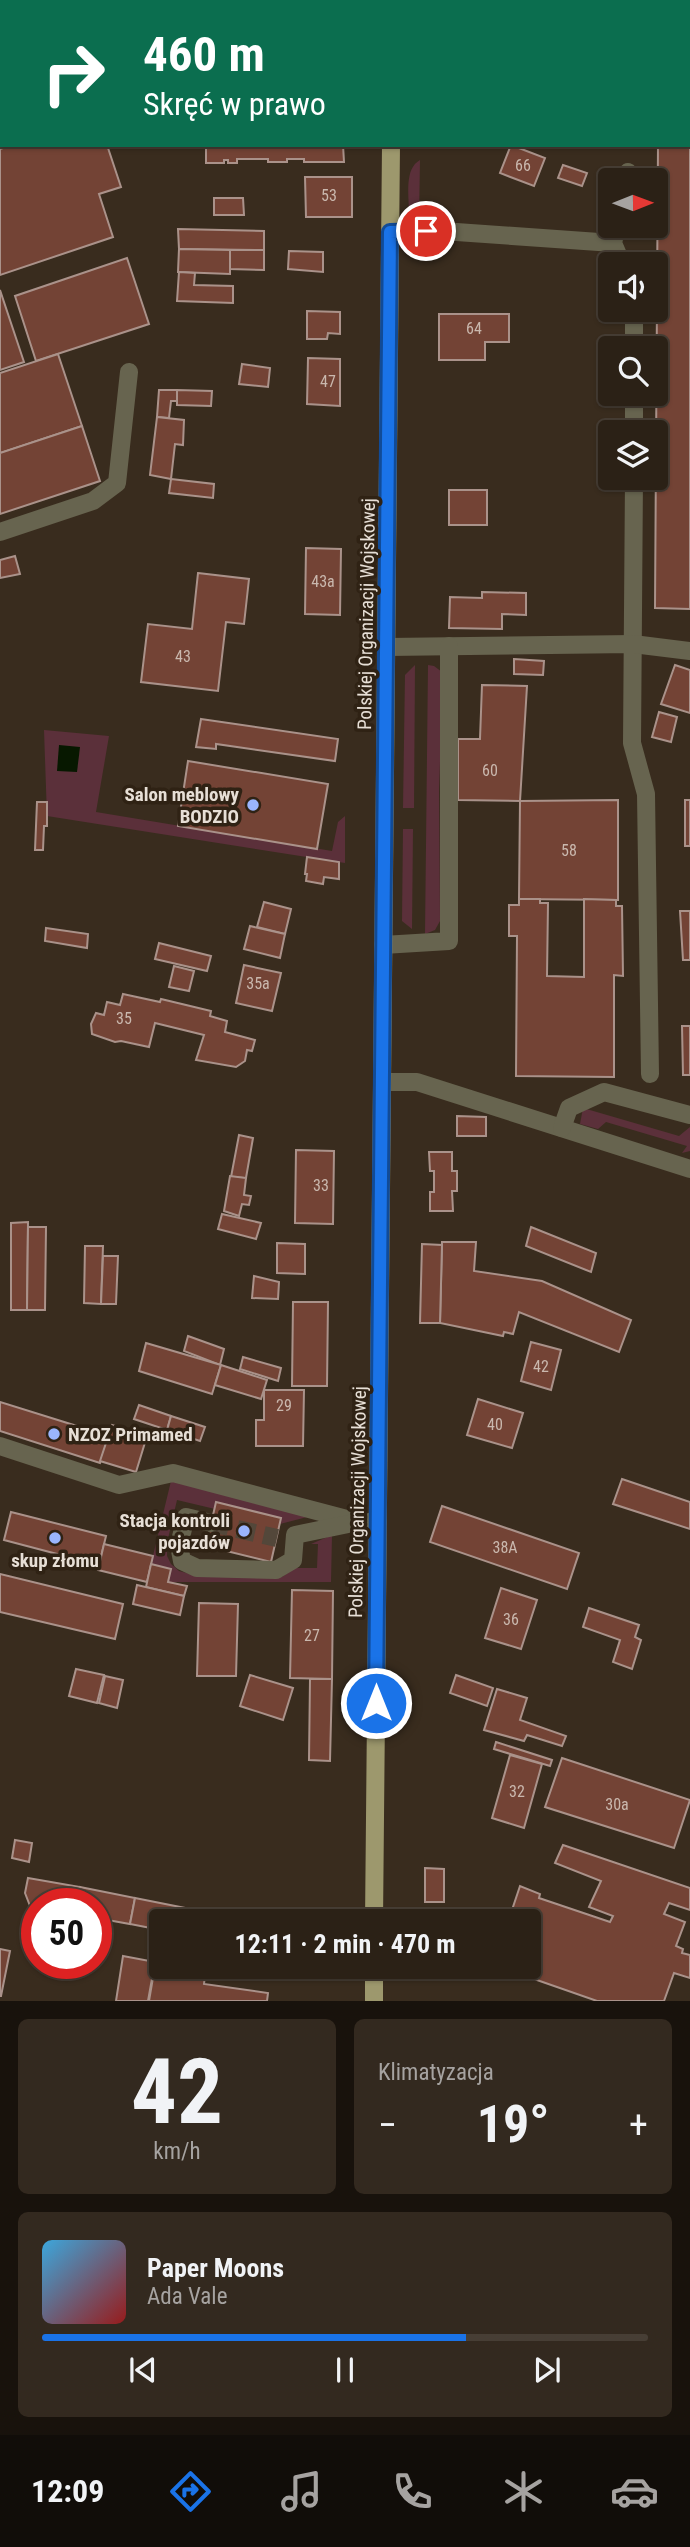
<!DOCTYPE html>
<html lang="pl">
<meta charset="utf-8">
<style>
:root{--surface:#2b2116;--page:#33291f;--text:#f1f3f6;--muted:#a6a3a1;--line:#473e35;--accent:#1a73e8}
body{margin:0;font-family:"Roboto Condensed",sans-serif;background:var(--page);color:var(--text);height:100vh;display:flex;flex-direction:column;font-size:26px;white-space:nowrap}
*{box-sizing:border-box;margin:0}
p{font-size:23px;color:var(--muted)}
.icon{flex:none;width:38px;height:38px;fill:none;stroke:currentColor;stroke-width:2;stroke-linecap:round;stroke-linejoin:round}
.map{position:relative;height:2001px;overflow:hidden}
.drawer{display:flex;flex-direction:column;gap:18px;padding:18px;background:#18120c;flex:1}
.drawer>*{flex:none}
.guide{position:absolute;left:0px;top:0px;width:691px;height:147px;box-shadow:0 2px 5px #0004,0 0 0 2px var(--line);background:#0b6e4f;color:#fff;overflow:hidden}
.needle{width:46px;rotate:89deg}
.controls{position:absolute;left:598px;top:168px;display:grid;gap:14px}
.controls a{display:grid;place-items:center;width:70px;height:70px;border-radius:7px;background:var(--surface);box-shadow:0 2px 5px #0004,0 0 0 2px var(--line);font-size:35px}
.speed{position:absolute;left:21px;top:1888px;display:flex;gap:14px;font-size:35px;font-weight:700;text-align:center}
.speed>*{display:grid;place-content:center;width:91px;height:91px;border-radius:50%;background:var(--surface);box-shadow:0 2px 5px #0004,0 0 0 2px var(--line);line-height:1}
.speed .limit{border:10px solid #d22;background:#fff;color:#111}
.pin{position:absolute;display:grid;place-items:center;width:60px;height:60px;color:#fff;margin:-30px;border:4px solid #fff;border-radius:50%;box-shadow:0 2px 7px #0007}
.me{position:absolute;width:77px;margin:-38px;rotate:0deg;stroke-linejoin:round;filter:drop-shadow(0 0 5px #0008)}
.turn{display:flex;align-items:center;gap:24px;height:147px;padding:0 28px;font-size:32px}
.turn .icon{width:91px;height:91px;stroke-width:2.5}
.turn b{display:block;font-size:49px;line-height:60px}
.big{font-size:52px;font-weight:700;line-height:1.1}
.drawer .card{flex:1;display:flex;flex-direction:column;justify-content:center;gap:10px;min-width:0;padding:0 24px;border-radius:10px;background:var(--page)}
.drawer .dial{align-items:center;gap:0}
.dial b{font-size:91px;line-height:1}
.song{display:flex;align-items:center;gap:21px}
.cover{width:84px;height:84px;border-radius:10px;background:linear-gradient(135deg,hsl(200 70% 55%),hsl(0 70% 35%))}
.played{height:7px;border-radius:4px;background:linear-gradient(90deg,var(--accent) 70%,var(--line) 70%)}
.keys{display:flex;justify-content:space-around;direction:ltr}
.heat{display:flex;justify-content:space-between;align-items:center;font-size:38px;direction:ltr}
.drawer .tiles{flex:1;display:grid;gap:18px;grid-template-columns:1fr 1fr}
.card:last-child{grid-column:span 2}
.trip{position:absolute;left:149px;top:1909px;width:392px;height:70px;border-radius:7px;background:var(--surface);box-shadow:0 2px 5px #0004,0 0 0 2px var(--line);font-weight:700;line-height:70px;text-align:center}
.dock{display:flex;height:112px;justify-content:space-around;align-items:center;background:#110d09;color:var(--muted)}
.dock .icon{width:49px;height:49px}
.dock .selected{color:var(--accent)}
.dock b{font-size:32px;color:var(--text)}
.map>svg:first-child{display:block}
.green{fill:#5b303a}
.water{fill:#071800}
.building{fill:#734335;stroke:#aa928a;stroke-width:2}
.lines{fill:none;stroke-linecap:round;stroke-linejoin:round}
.minor-tunnel{stroke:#53473a;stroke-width:18;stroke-dasharray:18 9;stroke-linecap:butt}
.minor{stroke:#67644f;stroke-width:18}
.major{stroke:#9d986d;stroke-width:18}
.route-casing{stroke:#114b97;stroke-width:18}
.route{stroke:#1a73e8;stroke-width:12}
.poi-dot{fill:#9ab5fd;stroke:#2f2214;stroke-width:2.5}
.labels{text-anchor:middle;stroke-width:7;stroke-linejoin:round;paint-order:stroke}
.number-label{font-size:16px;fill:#cab8ae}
.street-label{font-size:19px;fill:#e7dfd6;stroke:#2f2214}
.poi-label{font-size:19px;font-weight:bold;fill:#e7dfd6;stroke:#2f2214;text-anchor:end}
</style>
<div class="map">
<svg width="690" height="2001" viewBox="0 0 690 2001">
<rect width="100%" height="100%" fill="#392c1e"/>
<g class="green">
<path d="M420 160 419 220 412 217 409 212C409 195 404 169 420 160Z"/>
<polygon points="415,665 414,808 403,808 405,675"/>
<polygon points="428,665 434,666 442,672 443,679 439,790 440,921 435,930 425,934"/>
<polygon points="44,730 109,736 96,812 332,851 338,822 345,816 345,863 47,816"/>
<polygon points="403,829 413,829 412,929 402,921"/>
<polygon points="583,1108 679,1136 690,1127 690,1151 682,1153 687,1146 606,1122 598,1129 580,1124"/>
<polygon points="171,1481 315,1515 280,1524 281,1518 216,1503 215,1509 177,1500 167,1543 167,1556 171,1564 179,1571 198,1576 282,1577 295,1568 317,1568 318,1544 311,1544 332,1535 331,1582 168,1582 171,1569 151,1564"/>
</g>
<polygon class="water" points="59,745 80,747 77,772 57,771"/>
<g class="building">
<polygon points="0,0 152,0 152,2 2,2 0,72"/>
<polygon points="12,145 107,145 121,187 99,194 113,237 0,275 0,149"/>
<polygon points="206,145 343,145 344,162 304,162 304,159 287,159 287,162 268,162 268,159 237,159 237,163 228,163 228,160 224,160 224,163 206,163"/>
<polygon points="511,145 545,158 534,186 500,173"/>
<polygon points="658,145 690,145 690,609 655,608"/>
<polygon points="563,165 587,173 582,186 558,178"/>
<polygon points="305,177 352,177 352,217 306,217"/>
<polygon points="214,198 243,198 244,215 214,215"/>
<polygon points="178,229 264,231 264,250 179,249"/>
<polygon points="179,249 230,250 230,274 178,272"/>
<polygon points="230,250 264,250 264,270 230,269"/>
<polygon points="289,251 323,252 323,272 288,269"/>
<polygon points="127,258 149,324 36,361 15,296"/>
<polygon points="179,272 195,273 194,285 233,286 233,303 177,301"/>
<polygon points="0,290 24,362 0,370"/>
<polygon points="307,311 340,312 340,334 328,333 327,339 307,339"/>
<polygon points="439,314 509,314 509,342 485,342 485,360 439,360"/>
<polygon points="58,354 82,426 0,453 0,373"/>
<polygon points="308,358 340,359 340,406 307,404"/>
<polygon points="242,364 270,368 268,387 239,384"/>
<polygon points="159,390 177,390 177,401 171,401 169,418 157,417"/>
<polygon points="177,390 212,391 211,406 177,405"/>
<polygon points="157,417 184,420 183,445 175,444 171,479 150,475"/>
<polygon points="82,426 100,481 0,514 0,453"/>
<polygon points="171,479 214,484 213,498 169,493"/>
<rect x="449" y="490" width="38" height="35"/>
<polygon points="306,548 341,549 340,615 305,614"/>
<polygon points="15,556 20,574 0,578 0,560"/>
<polygon points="198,573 249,579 244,624 226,622 218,691 141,682 148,624 192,629"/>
<polygon points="482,592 526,593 526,615 502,614 502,629 449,628 450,597 482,598"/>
<polygon points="514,659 544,661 543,675 514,674"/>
<polygon points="675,665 690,670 690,713 661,704"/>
<polygon points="482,685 527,686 520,801 458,800 458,739 480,739"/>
<polygon points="659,712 677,717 671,742 652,737"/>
<polygon points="201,719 338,739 335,761 216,744 216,749 196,747"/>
<polygon points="188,761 328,784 317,849 178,826"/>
<polygon points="618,800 618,900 519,899 520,801"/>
<rect x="685" y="800" width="5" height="46"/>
<polygon points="37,802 47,802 47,826 44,826 43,850 35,850"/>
<polygon points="307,857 339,862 339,879 324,877 323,884 306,881 307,874 305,874"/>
<polygon points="519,899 540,899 540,903 548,903 547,976 584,977 584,899 616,900 616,906 622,906 623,976 614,975 614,1077 516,1076 517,936 509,936 509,905 519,905"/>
<polygon points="264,902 291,909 285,934 257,927"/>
<polygon points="680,911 690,911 690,960 683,960"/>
<polygon points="250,926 285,934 280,958 244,949"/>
<polygon points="46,928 88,934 87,948 45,941"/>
<polygon points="159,943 211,956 207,971 155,959"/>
<polygon points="244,965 281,973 272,1011 236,1003"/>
<polygon points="174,966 194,971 189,991 169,987"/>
<polygon points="123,994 160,1002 161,999 211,1011 210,1016 227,1021 225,1032 255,1040 252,1051 247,1050 245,1061 236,1067 196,1060 204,1035 155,1023 149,1047 121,1041 115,1042 92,1034 91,1024 96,1013 104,1015 107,1002 120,1005"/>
<polygon points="682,1026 690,1026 690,1075 683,1075"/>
<polygon points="457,1116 486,1117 486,1136 457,1136"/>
<polygon points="239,1135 253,1138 246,1178 231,1177"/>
<polygon points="296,1150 334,1151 333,1224 295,1223"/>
<polygon points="429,1152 452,1152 452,1171 457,1171 457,1191 452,1191 453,1211 430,1211 430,1192 434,1192 434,1171 430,1171"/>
<polygon points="230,1176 246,1178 244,1195 251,1196 249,1205 242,1204 239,1216 224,1211"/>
<polygon points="222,1214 261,1223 256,1239 218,1229"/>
<polygon points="28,1222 27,1310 11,1310 11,1223"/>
<polygon points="28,1227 46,1227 45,1310 27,1310"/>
<polygon points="531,1227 596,1253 591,1272 526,1246"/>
<polygon points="442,1242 476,1242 474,1271 542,1281 631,1320 619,1352 519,1312 513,1334 504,1332 503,1336 440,1323"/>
<polygon points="277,1243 305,1244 305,1274 277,1273"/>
<polygon points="422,1244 442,1245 440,1323 420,1323"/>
<polygon points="85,1246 103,1246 101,1304 84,1303"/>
<polygon points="103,1256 118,1256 116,1304 101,1304"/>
<polygon points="254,1276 279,1282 278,1299 252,1298"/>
<polygon points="293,1302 328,1302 327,1386 292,1386"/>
<polygon points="188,1336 224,1349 220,1365 184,1351"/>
<polygon points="531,1342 561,1350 551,1390 521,1381"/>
<polygon points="146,1343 221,1365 212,1394 139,1371"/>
<polygon points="243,1357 281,1368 278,1381 240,1369"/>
<polygon points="221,1365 267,1380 261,1399 215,1385"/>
<polygon points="264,1390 304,1390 303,1446 256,1446 256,1420 264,1420"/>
<polygon points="478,1399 523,1413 512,1448 467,1435"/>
<polygon points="0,1402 109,1436 100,1463 0,1431"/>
<polygon points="139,1405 171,1416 167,1430 134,1419"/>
<polygon points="171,1416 205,1427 200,1441 167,1430"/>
<polygon points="112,1425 147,1436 136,1472 100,1461"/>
<polygon points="622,1479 690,1502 690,1529 613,1504"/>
<polygon points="216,1502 281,1518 271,1562 206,1546"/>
<polygon points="442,1506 579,1553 567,1589 430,1542"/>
<polygon points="11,1512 106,1536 99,1565 4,1540"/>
<polygon points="104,1544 153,1556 147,1582 98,1570"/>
<polygon points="151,1564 171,1569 168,1582 187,1586 184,1596 146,1587"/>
<polygon points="0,1574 123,1604 115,1639 0,1612"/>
<polygon points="137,1585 184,1596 180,1615 133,1604"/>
<polygon points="501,1588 537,1600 521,1649 485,1638"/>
<polygon points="292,1590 333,1591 332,1679 290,1678"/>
<polygon points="199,1603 238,1604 236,1676 197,1676"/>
<polygon points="589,1608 639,1625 635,1637 641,1640 632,1669 613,1662 620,1640 583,1627"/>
<polygon points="76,1669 104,1675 97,1703 69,1696"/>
<polygon points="250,1675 293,1688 283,1720 240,1706"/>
<polygon points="456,1675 493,1688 487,1706 450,1693"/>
<polygon points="105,1676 123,1680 117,1708 99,1703"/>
<polygon points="310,1679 332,1679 330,1761 309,1760"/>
<polygon points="497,1689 527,1698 520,1720 566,1736 562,1746 527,1735 524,1741 484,1730"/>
<polygon points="496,1742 552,1760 550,1766 494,1749"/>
<polygon points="510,1755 542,1764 524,1828 492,1818"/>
<polygon points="562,1758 690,1800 674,1848 545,1807"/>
<polygon points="15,1840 32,1843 29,1862 12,1858"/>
<polygon points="563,1845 690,1888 690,1910 669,1903 664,1914 685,1922 676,1946 683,1949 682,1953 690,1955 690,1978 674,1973 664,2001 597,2001 514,1972 511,1977 491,1969 492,1967 528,1967 528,1922 508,1922 520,1886 540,1894 539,1898 610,1922 613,1916 589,1907 601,1881 555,1863"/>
<polygon points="425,1868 444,1869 444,1902 425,1902"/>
<polygon points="28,1878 80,1887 77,1904 37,1904 37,1924 25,1893"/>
<polygon points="80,1887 135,1898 130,1924 96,1918 96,1904 77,1904"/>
<polygon points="135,1898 256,1922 161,1922 161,1930 130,1924"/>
<polygon points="0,1949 10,1951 1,1996 0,1996"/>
<polygon points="123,1956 155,1962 148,2001 116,2001"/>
<polygon points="156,1960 161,1960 161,1967 206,1967 204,1984 268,1993 267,2001 149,2001"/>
</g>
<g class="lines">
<polyline class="minor-tunnel" points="211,1523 277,1538"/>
<g class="minor">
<polyline points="626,180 628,172"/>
<polyline points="617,226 613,243 622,264"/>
<polyline points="390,232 442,231 613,243"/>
<polyline points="634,348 634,310"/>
<polyline points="634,432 634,394"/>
<polyline points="634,478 632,743 646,794 650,1074"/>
<polyline points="0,532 93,501 117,483 129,372"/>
<polyline points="387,647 633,644 690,651"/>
<polyline points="383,945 449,941 449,646"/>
<polyline points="383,1082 417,1082 690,1169"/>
<polyline points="562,1128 569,1108 604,1092 690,1115"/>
<polyline points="0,1446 119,1485 173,1473 358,1522 378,1522"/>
<polyline points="211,1523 186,1517 179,1545 182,1561 197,1568 276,1570 293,1560 295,1535 358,1522"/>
</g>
<g class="major">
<polyline points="393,2 393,0"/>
<polyline points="374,1922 391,145"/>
<polyline points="374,2001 374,1967"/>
</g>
</g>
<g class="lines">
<g class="route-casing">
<polyline id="route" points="376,1703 390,232 426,231"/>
</g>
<use href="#route" class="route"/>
</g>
<g class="poi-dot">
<circle cx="253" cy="805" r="7"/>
<circle cx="54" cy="1434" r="7"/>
<circle cx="244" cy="1531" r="7"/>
<circle cx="55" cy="1538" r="7"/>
</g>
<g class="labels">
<g class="number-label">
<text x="523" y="171">66</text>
<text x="329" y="201">53</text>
<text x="474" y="334">64</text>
<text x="328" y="387">47</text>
<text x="323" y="587">43a</text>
<text x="183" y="662">43</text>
<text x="490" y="776">60</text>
<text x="569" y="856">58</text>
<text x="258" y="989">35a</text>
<text x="124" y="1024">35</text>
<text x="321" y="1191">33</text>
<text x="541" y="1372">42</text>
<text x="284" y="1411">29</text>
<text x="495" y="1430">40</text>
<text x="505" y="1553">38A</text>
<text x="511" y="1625">36</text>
<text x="312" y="1641">27</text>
<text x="517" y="1797">32</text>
<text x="617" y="1810">30a</text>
</g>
<g class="street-label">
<text transform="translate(366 614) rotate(-89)" y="7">Polskiej Organizacji Wojskowej</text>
<text transform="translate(357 1502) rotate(-89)" y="7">Polskiej Organizacji Wojskowej</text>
</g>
<g class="poi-label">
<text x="239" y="801">Salon meblowy<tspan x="239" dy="22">BODZIO</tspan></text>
<text x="68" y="1441" text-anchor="start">NZOZ Primamed</text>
<text x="230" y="1527">Stacja kontroli<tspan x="230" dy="22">pojazdów</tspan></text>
<text x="55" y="1567" text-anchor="middle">skup złomu</text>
</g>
</g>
</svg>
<div class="controls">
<a><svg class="needle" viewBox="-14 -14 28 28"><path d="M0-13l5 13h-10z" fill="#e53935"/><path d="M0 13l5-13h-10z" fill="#a6a3a1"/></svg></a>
<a><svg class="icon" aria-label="sound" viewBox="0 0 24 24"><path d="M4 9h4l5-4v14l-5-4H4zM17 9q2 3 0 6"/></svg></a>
<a><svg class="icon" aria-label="search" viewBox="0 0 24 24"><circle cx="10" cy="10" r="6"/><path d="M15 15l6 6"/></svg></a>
<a><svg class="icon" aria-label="layers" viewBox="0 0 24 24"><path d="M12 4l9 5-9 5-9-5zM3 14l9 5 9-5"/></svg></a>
</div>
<div class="speed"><div class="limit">50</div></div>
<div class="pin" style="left:426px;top:231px;background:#d93025"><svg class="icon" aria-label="arrive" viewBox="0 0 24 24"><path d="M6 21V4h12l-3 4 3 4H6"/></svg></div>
<svg class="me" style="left:376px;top:1703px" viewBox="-20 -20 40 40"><circle r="17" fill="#1a73e8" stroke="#fff" stroke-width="3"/><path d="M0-11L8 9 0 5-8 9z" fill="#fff"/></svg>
<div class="trip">12:11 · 2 min · 470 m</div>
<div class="guide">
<div class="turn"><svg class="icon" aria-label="right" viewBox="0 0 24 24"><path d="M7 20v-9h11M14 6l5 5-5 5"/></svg><div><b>460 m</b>Skręć w prawo</div></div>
</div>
</div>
<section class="drawer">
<div class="tiles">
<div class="card dial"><b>42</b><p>km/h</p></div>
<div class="card"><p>Klimatyzacja</p>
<div class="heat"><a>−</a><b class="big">19°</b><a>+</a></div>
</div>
<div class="card">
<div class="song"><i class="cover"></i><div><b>Paper Moons</b><p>Ada Vale</p></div></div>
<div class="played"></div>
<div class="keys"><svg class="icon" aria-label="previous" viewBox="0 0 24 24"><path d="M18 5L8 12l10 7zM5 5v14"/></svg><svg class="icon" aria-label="pause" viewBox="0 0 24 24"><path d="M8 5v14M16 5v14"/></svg><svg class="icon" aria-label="next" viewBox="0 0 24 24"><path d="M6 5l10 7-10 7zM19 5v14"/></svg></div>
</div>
</div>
</section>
<nav class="dock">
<b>12:09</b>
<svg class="icon selected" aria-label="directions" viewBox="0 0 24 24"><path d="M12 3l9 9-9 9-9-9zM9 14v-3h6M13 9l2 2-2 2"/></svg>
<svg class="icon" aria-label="music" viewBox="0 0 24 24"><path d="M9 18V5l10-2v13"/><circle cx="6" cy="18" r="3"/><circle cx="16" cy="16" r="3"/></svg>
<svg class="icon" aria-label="phone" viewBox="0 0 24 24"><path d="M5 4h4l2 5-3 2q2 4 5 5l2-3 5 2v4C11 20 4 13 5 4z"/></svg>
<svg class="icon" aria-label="climate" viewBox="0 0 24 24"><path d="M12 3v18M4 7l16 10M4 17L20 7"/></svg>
<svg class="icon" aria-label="car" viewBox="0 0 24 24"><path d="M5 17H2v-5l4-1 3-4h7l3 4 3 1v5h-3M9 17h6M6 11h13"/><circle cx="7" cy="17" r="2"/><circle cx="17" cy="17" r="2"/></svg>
</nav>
